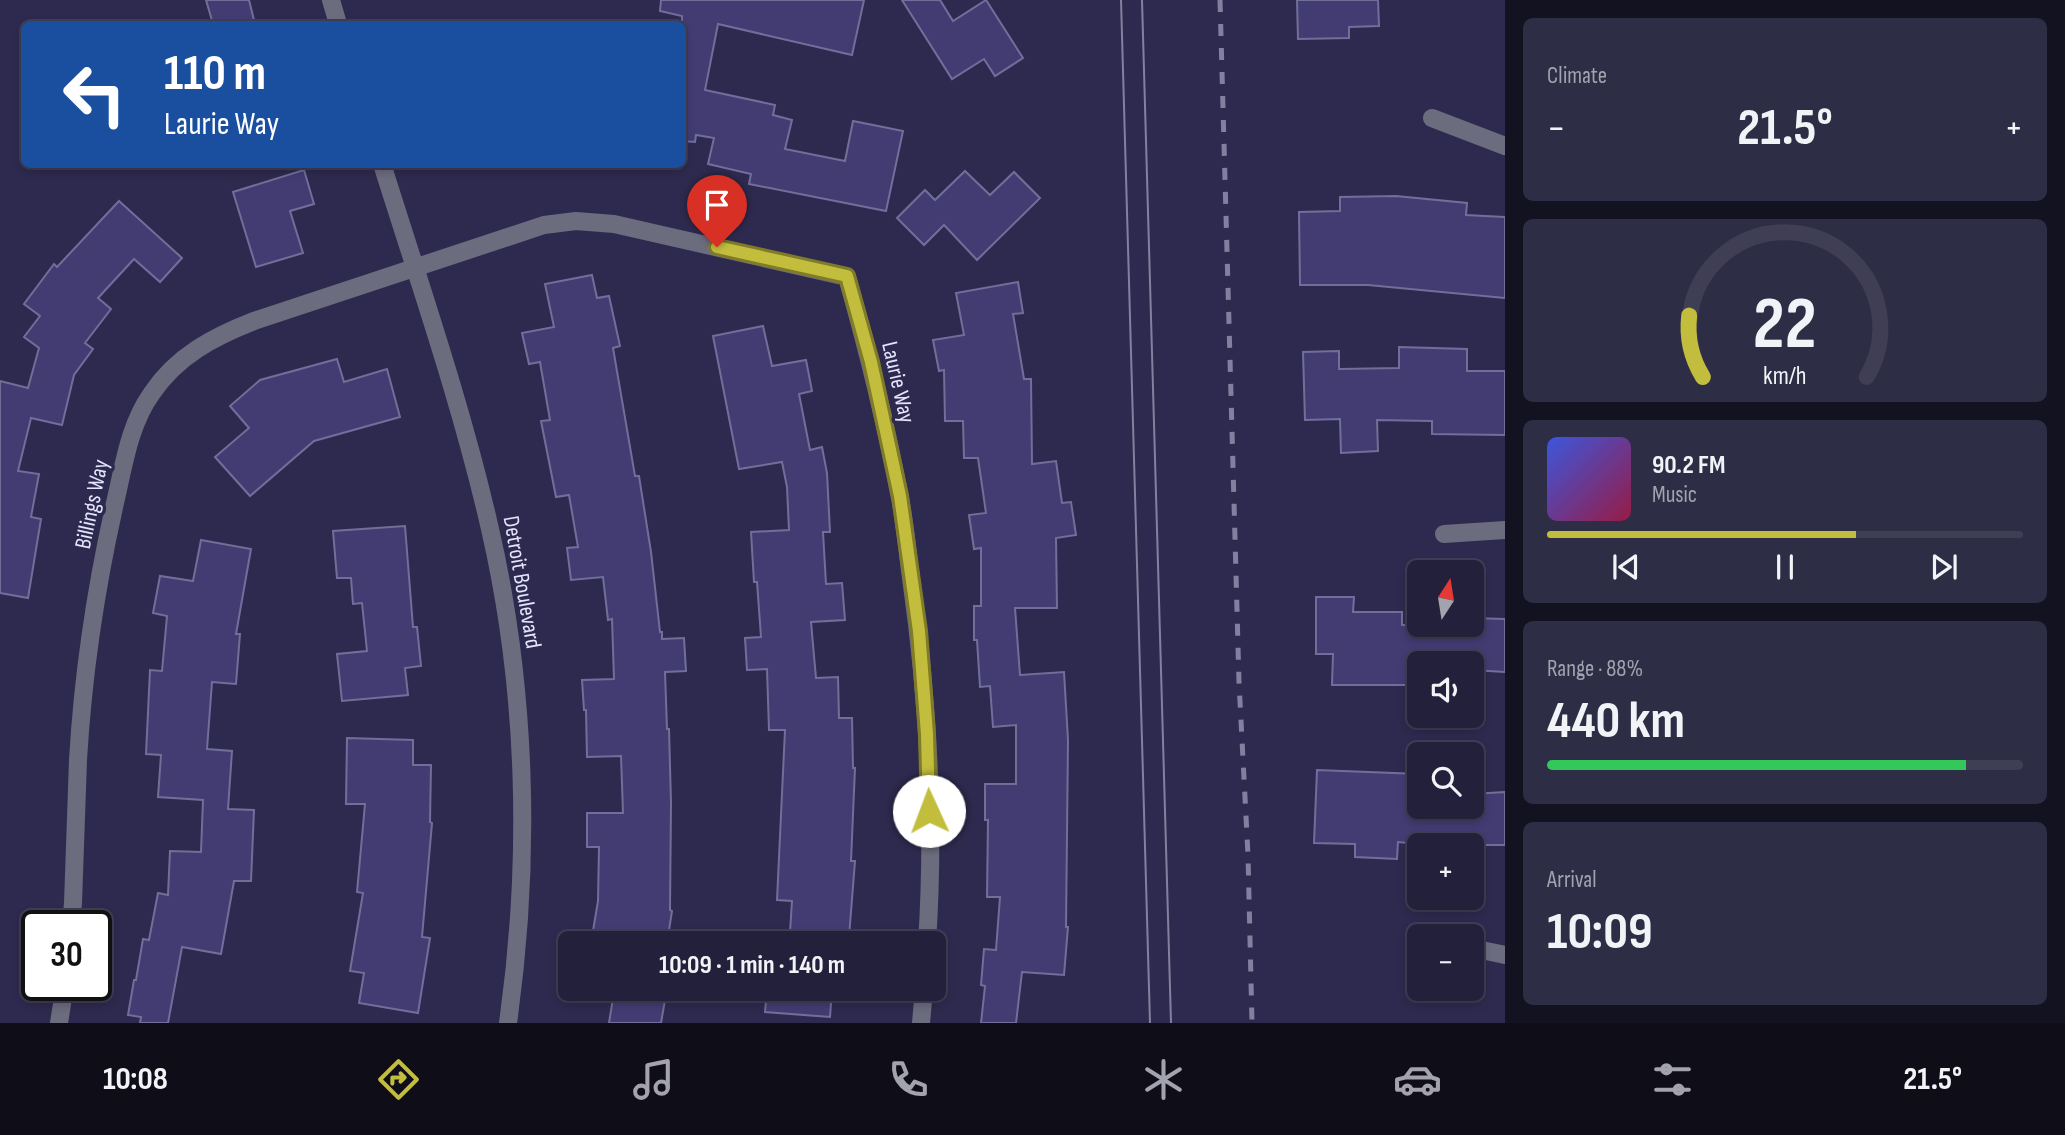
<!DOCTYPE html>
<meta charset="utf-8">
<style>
:root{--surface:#22203b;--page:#2e2d46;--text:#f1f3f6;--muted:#a2a3af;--line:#3f3e55;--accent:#c3bd3e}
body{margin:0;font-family:"Sofia Sans Condensed",sans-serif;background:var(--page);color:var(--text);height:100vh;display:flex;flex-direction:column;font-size:26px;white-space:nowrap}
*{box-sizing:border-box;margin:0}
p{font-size:23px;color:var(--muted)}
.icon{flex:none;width:38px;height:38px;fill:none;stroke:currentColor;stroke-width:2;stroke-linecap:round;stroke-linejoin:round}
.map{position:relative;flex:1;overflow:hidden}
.drawer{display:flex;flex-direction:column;gap:18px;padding:18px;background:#131220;width:560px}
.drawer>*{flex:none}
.hud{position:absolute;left:21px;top:21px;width:665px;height:147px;border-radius:10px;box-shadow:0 4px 10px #0003,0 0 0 2px var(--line);background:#1a4fa0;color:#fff;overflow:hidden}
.needle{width:46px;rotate:12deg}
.buttons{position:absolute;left:1407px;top:560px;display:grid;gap:14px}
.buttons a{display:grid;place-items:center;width:77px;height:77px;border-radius:10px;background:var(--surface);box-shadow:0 4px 10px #0003,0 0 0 2px var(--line);font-size:35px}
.speed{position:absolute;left:21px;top:910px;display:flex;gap:14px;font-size:35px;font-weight:700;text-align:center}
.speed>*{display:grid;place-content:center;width:91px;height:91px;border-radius:50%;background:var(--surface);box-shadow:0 4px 10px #0003,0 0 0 2px var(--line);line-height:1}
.speed .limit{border:4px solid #111;border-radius:10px;background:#fff;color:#111}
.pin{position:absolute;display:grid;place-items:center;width:60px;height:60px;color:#fff;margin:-72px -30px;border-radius:50% 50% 50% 0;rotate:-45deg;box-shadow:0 0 7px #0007}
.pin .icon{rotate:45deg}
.me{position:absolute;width:77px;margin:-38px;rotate:358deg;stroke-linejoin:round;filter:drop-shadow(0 0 5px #0008)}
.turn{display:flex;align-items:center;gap:24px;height:147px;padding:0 28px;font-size:32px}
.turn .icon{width:91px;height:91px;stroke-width:2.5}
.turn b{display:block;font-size:49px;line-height:60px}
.big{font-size:52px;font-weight:700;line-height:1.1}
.drawer .card{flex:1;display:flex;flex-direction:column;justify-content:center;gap:10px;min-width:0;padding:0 24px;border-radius:10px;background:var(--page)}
.drawer .dial{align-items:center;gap:0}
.dial svg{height:182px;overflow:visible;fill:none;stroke:var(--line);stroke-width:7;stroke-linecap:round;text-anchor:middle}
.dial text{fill:var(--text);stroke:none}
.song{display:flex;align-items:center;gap:21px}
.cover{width:84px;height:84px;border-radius:10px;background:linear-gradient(135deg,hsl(230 70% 55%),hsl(340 70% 35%))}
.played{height:7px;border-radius:4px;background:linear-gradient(90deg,var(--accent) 65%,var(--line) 65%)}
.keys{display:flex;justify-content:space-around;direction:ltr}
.heat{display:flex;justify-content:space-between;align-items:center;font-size:38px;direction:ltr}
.charge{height:10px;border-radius:5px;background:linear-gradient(90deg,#34c759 88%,var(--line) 0)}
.trip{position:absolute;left:558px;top:931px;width:388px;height:70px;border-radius:10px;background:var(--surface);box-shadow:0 4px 10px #0003,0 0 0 2px var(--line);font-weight:700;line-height:70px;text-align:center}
.menu{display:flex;height:112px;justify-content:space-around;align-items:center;background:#0e0d18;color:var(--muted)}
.menu .icon{width:49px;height:49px}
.menu .active{color:var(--accent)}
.menu b{font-size:32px;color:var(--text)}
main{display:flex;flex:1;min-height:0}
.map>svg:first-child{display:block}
.building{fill:#423c73;stroke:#716f9a;stroke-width:2}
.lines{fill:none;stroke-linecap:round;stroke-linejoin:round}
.minor{stroke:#6c6c7f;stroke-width:18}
.tram{stroke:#82809f;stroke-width:2}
.rail{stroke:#82809f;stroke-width:5;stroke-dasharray:12 12;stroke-linecap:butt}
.route-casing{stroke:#7f7b28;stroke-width:18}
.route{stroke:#c3bd3e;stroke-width:12}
.labels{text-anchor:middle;stroke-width:7;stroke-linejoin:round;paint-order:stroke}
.street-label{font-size:23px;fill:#e4e4fc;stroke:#2e2a4f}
</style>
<main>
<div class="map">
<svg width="1505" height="1023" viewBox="0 0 1505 1023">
<rect width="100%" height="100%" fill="#2e2a4f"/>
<g class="building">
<polygon points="206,0 249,0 255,24 213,24"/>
<polygon points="661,0 864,0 852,55 718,24 705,90 775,105 773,115 792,120 785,149 845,161 853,121 903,131 886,211 749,184 751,174 708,164 714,138 696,135 695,142 682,141 682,16 660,11"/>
<polygon points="902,0 940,0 953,21 986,0 1023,58 995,76 984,59 952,79"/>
<polygon points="1297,0 1378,0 1379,26 1349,27 1349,38 1298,39"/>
<polygon points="304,170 314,204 290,211 303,253 256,267 233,192"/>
<polygon points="965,171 990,195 1014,172 1040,198 977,260 944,225 924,245 897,218 925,190 935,200"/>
<polygon points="1396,196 1467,203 1466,215 1505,217 1505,298 1368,285 1300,285 1299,212 1340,211 1340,197"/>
<polygon points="119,201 182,258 160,282 134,259 98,298 111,309 85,343 93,349 74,375 62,425 31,418 18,471 39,474 31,517 41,519 28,598 0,593 0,381 28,388 39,348 24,337 40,316 24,304 54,264 57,267"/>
<polygon points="592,275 597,298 609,296 620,346 613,348 635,476 639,476 651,552 660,632 662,632 662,639 684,638 686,671 665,672 667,729 669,729 671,803 670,910 672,911 667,943 591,943 598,901 599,847 587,847 587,813 623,813 621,756 587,757 586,710 584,710 582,680 614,679 612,619 608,620 603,577 571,580 567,548 578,547 569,495 556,497 541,421 550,420 540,362 529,364 522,333 554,327 545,284"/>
<polygon points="1018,282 1023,313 1013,314 1024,379 1031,379 1032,464 1056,461 1062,503 1071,502 1076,535 1056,538 1057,608 1015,608 1020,675 1064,672 1068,740 1066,927 1068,927 1064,975 1022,972 1016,1023 981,1023 985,986 981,985 984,949 996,950 1000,897 987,897 988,820 985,820 985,784 1016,784 1016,725 993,727 990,686 980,687 977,640 974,640 974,606 981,606 981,548 974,549 969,515 986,513 978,458 964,458 963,421 945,421 944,370 939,371 933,340 964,335 956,293"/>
<polygon points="763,326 772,366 806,360 812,391 799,394 810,450 822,447 827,473 830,532 823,532 826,584 842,583 845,620 811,622 816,678 838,677 839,718 852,718 853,768 855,768 851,861 855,861 849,937 790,932 792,901 777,900 785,730 769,730 767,669 747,670 745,638 761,637 757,582 754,582 751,532 789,530 787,487 782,462 739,469 713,336"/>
<polygon points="1399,347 1467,349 1467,371 1505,371 1505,435 1432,434 1432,421 1377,420 1378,451 1341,453 1340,419 1305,420 1303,352 1339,351 1339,369 1399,368"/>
<polygon points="337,359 344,382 387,369 400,417 314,441 250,496 215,457 249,428 230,406 260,380"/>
<polygon points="405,526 413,627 417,627 421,666 405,668 408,695 342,701 337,654 367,651 362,603 353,604 351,578 337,578 333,531"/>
<polygon points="201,540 251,549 236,634 240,634 236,684 212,682 207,749 232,751 228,809 254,810 251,881 234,881 221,954 182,947 168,1023 140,1023 141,1017 128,1015 134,980 136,980 143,939 149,940 158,893 168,895 170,851 201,852 203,800 158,797 161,755 146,754 150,670 162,671 167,616 153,613 160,576 193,581"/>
<polygon points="1316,597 1354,597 1353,612 1402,612 1402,625 1472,625 1472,618 1505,619 1505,672 1472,670 1472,663 1419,663 1419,685 1332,685 1333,654 1316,654"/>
<polygon points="347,738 413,740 413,765 431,765 430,822 432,823 422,937 430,938 418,1013 359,1003 364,973 350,971 363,893 357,892 365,804 346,804"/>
<polygon points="1317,770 1419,774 1419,807 1472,807 1472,794 1505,792 1505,845 1428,845 1398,842 1397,859 1355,857 1355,844 1314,843"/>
<polygon points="767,989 832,989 830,1017 765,1012"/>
<polygon points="614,992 665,1000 661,1023 609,1023"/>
</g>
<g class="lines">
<g class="minor">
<polyline points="331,0 338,24"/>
<polyline points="1432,118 1505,146"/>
<path d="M382 164C420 285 462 406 490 529 527 690 531 860 508 1023"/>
<polyline points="1444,534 1505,530"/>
<path d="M71 926 73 903C75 856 76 808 78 760 83 674 96 587 115 503 124 465 129 425 152 393 177 356 213 337 254 321L544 225 576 221 614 224 847 277C867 348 885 420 899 493 905 521 907 550 911 578 928 698 935 822 927 943"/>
<polyline points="1472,948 1505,955"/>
<polyline points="59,1023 65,985"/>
<polyline points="921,1023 924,989"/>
</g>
<g class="tram">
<polyline points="1121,0 1150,1023"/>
<polyline points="1142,0 1171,1023"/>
</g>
<polyline class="rail" points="1220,0 1239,682 1248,855 1252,1023"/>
</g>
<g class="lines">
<g class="route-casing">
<polyline id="route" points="717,247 847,276 871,362 900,496 919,631 927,734 929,811"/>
</g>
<use href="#route" class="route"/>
</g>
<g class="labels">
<g class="street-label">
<text transform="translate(899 382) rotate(77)" y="8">Laurie Way</text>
<text transform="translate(91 504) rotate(-78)" y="8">Billings Way</text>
<text transform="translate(523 582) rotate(80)" y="8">Detroit Boulevard</text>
</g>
</g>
</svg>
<div class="buttons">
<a><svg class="needle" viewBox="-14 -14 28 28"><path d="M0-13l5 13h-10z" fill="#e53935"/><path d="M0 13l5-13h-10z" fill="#a2a3af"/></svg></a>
<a><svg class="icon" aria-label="sound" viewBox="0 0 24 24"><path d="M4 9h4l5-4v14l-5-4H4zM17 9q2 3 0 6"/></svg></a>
<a><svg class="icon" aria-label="search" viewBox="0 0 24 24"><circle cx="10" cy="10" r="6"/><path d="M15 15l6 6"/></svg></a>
<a>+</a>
<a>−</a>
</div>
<div class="speed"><div class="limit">30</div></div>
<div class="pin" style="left:717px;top:247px;background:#d93025"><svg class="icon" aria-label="arrive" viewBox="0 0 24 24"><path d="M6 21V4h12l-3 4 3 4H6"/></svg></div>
<svg class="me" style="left:929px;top:811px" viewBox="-20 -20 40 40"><circle r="19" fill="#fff"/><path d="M0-13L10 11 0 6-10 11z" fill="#c3bd3e"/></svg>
<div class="trip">10:09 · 1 min · 140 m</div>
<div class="hud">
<div class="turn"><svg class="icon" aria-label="left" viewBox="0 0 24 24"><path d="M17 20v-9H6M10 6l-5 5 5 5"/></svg><div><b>110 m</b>Laurie Way</div></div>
</div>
</div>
<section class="drawer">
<div class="card"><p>Climate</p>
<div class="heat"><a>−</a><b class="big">21.5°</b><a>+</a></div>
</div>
<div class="card dial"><svg viewBox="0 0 100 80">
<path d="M14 69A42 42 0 1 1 86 69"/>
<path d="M14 69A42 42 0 0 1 8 42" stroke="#c3bd3e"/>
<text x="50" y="56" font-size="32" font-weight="700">22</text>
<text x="50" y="72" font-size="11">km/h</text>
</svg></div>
<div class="card">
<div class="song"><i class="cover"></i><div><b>90.2 FM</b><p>Music</p></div></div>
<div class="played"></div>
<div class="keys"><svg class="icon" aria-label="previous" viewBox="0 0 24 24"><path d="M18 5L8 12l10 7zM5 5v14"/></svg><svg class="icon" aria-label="pause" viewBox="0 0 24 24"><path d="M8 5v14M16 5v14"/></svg><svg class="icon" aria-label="next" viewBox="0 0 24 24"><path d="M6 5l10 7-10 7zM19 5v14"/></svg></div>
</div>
<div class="card"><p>Range · 88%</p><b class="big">440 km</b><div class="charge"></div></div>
<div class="card"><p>Arrival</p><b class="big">10:09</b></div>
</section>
</main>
<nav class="menu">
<b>10:08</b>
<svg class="icon active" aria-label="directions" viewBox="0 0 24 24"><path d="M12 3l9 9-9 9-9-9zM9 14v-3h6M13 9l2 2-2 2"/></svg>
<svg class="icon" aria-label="music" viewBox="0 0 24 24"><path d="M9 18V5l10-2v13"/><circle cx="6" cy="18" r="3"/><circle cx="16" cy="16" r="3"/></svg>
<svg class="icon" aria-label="phone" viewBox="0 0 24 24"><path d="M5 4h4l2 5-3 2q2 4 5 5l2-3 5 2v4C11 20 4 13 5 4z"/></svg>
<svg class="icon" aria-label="climate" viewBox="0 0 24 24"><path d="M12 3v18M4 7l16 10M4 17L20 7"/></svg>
<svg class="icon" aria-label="car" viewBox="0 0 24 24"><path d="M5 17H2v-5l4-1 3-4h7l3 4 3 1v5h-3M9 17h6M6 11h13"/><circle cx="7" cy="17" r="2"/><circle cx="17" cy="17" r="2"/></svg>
<svg class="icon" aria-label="filters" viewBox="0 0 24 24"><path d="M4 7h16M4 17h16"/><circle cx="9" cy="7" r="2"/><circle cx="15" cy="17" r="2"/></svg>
<b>21.5°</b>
</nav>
